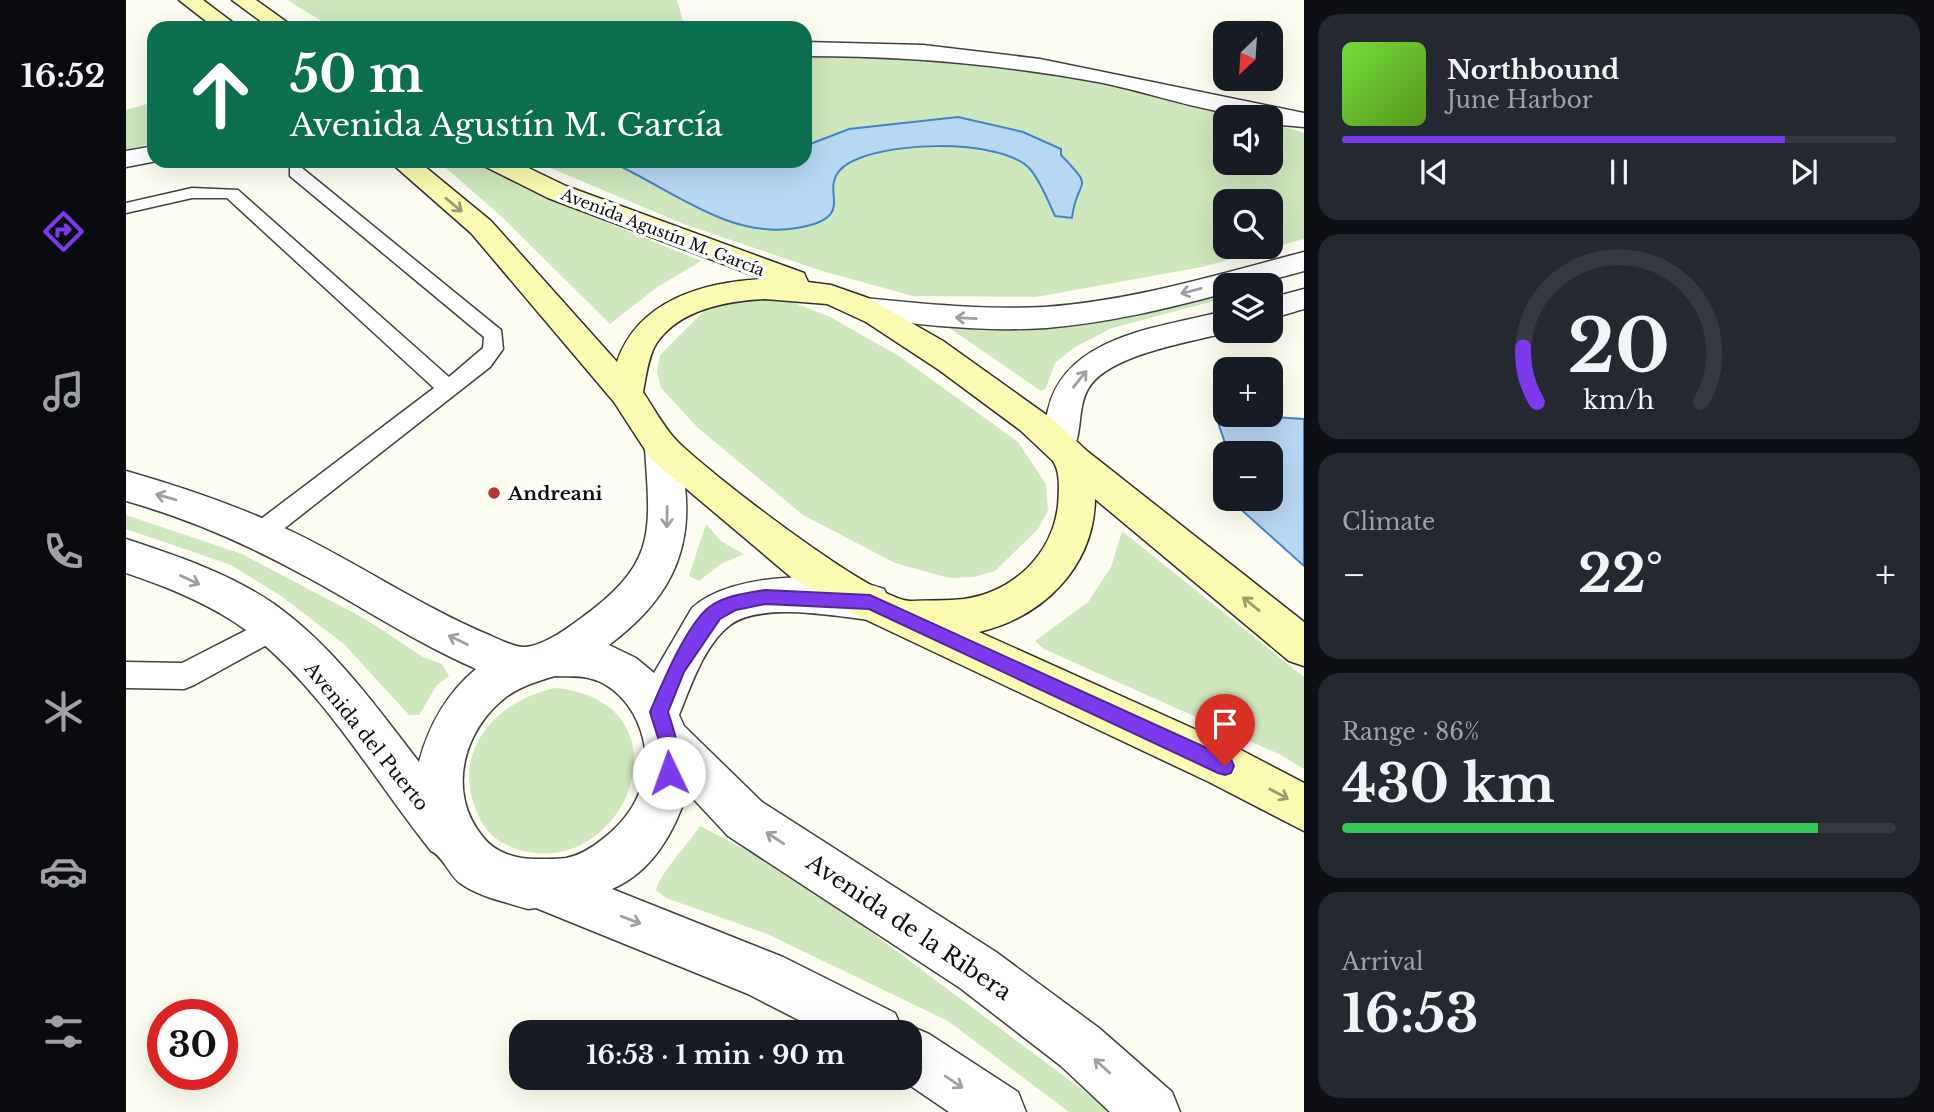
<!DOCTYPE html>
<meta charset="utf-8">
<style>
:root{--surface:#171b24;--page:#242831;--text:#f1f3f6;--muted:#9ea1a6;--line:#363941;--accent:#7c3aed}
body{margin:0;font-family:"Libre Baskerville",serif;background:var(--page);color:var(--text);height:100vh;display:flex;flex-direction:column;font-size:26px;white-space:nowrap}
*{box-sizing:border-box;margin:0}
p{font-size:23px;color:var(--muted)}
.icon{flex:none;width:38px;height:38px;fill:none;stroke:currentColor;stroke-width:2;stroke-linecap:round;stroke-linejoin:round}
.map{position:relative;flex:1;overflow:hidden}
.details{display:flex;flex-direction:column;gap:14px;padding:14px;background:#0d0f14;width:630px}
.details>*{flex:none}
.top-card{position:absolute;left:21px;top:21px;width:665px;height:147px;border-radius:21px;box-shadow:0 7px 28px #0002;background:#0b6e4f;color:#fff;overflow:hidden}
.needle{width:46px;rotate:205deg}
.controls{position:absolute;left:1087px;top:21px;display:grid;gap:14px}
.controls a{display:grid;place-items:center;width:70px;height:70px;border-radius:14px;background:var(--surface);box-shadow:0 7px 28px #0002;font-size:35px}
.speed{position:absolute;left:21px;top:999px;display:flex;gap:14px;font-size:35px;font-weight:700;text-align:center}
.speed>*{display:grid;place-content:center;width:91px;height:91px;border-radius:50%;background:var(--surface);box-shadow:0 7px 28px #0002;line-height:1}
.speed .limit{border:10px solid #d22;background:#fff;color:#111}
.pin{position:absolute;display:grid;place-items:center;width:60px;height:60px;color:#fff;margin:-72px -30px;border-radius:50% 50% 50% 0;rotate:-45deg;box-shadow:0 0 7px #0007}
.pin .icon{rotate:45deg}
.me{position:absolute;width:77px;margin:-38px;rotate:357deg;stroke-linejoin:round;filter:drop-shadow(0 0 5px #0008)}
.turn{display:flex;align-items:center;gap:24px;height:147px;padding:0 28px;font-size:32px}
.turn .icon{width:91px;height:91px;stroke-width:2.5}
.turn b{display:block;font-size:49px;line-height:60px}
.big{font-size:52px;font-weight:700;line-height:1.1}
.details .widget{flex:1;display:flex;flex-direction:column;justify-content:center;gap:10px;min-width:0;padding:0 24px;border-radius:21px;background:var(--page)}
.details .dial{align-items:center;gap:0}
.dial svg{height:182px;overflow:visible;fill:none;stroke:var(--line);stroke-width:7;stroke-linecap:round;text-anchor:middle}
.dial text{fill:var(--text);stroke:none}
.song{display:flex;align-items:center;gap:21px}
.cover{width:84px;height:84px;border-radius:10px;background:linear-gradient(135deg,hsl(100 70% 55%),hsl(90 70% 35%))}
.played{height:7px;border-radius:4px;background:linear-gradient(90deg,var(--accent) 80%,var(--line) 80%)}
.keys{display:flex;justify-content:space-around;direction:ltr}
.heat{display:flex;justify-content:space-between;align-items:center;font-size:38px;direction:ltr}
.charge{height:10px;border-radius:5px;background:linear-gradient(90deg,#34c759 86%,var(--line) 0)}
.trip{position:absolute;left:383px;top:1020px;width:413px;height:70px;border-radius:21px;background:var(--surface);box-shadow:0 7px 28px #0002;font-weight:700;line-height:70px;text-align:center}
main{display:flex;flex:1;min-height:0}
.menu{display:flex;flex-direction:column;width:126px;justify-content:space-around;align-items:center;background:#090b0e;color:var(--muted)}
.menu .icon{width:49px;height:49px}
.menu .selected{color:var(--accent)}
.menu b{font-size:32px;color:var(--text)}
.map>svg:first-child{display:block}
.green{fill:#cee7bc;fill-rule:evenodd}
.water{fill:#b8d7f2;stroke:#4484c5;stroke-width:2}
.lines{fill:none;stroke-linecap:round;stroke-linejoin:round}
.service-casing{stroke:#414141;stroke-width:3}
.minor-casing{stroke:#414141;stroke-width:3}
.tertiary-casing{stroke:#414141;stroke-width:3}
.secondary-casing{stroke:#303030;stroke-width:3}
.service{fill:#fff;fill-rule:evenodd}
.minor{fill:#fff;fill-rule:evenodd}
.tertiary{fill:#fff;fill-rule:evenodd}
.secondary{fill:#fafab0;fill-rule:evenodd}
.oneway{stroke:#9c9c6f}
.oneway2{stroke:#9f9f9f}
.route{fill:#7c3aed;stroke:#51269a;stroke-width:2}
.poi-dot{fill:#b6362f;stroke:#fff;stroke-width:2.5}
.labels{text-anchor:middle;stroke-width:7;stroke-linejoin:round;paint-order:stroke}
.far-street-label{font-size:16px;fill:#0e0e0e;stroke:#fff}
.poi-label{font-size:19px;font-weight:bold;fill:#0e0e0e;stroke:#fff;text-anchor:start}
.street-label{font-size:19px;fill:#0e0e0e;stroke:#fff}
.near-street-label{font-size:23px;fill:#0e0e0e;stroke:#fff}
</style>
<main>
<nav class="menu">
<b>16:52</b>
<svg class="icon selected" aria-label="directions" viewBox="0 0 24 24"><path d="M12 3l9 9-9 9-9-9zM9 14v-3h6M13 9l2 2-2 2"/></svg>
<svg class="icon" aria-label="music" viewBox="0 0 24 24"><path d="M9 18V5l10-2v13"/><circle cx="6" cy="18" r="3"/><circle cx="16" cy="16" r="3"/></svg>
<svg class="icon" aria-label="phone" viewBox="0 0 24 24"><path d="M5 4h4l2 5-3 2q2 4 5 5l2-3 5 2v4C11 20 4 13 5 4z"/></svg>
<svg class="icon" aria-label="climate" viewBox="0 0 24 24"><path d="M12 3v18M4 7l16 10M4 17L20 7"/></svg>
<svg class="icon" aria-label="car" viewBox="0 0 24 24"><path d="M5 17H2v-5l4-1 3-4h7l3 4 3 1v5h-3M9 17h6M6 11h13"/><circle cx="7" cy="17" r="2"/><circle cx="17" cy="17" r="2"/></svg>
<svg class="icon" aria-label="filters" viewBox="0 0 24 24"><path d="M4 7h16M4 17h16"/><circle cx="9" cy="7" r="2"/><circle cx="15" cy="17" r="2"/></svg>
</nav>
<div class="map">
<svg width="1178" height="1112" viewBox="0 0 1178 1112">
<rect width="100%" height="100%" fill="#fefdf1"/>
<g class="green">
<polygon points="161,0 551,0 559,28 207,28"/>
<path d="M748 53 941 74 1122 117H1099V163H1144L1145 123 1178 133V239L1076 267 910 297 787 296 696 271 555 223 408 161H679V54ZM1099 201H1144V247H1099Z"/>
<polygon points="28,102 28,143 0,150 0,110"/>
<polygon points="312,161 350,161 397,188 575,261 530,288 484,324 376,217"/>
<polygon points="1099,291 1099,298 986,328 949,347 929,363 920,388 915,391 822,327 942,326"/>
<polygon points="614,297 661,300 704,317 773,356 892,442 920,484 922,511 912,529 869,571 848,577 823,578 769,563 677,515 572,428 535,388 531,372 534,355 582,307"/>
<polygon points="0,515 116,554 241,620 297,657 316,664 323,676 311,685 293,715 283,715 218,644 155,596 105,565 0,529"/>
<polygon points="580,524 596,542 618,554 595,564 573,581 563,576"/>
<polygon points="996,531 1178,677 1178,769 1155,755 918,649 909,641 962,602 985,567"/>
<path d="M429 688C568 702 502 876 398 851 383 847 367 840 358 826 319 761 362 703 429 688Z"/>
<path d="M574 826 670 876 986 1112H943L822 1021 639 933 540 898 530 890C534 873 563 843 574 826Z"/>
</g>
<g class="water">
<path d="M832 117 897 132 935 149V155C971 192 951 176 946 218L929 216C922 201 915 182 904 169 876 137 745 140 715 169 692 192 734 217 671 228 601 240 541 186 483 161H679V146L723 129Z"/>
<path d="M1099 414 1178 419V566L1109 504 1107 499H1144V453H1099V465C1098 458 1099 453 1099 446 1099 436 1091 428 1092 416Z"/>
</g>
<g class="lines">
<g class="service-casing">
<g id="service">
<polygon points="170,167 176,168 375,330 377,349 364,367 141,542 132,545 123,542 120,535 123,528 308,388 101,198 66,198 0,213 0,203 66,188 112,190 323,377 357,348 358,337 164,176 164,168"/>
<polygon points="148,616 157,620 161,628 157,636 68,685 58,689 0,688 0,662 56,663"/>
</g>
</g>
<g class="minor-casing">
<g id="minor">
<path d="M679 42 797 45 914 59 1178 113V127L1144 124V117C1089 117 1028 93 972 82 875 64 778 56 679 56Z"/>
<polygon points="28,146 28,161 31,161 0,167 0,151"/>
<path d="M537 435 549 439C557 454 557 471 559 487 567 557 538 604 483 645L510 658 528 673 566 608C606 571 709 571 758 589L764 602 758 615 744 620C707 616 635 602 604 625 578 645 565 686 553 715L558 726 636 802 870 952 973 1028 1046 1092 1054 1112H984L935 1066 834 988 602 836 561 792C549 832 526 872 486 889L657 957 769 1013 776 1029 784 1026 803 1034 892 1092 900 1112H823L773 1078H784V1032H696L622 994 410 908 402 909C380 902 353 897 334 883 323 875 317 856 305 851 246 777 196 688 120 630 84 604 42 587 0 573V539C51 556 103 573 148 604 206 645 250 706 293 762 303 725 320 694 350 669 291 643 238 608 181 577 123 545 64 519 0 501V471C56 487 112 506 165 531 232 563 294 606 363 635 372 639 388 647 398 647 417 646 439 630 454 619 530 564 525 535 519 449L525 439ZM429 676C441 677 454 675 466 679 486 684 503 703 511 721 531 766 515 809 478 838 467 847 455 855 440 858 432 859 423 859 414 859 393 860 370 854 357 837 320 793 337 730 380 697 395 686 412 681 429 676Z"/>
</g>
</g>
<g class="tertiary-casing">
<g id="tertiary">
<path d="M1178 252V271L1126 285H1099V293C1040 309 981 323 920 328 859 332 798 325 738 318L727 315 723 308 727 301 738 298C798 304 858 310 918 307 1007 301 1093 274 1178 252Z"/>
<polygon points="1178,289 1178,309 1144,319 1144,298"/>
<path d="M1099 311V331H1106C1068 342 983 353 962 389 951 408 957 432 946 452L934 456 922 452C915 438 918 425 922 410 939 335 1036 327 1099 311Z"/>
</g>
</g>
<g class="secondary-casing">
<g id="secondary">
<polygon points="53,0 77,0 114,28 89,28"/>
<polygon points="106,0 130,0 169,28 144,28"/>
<path d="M263 161H292L365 221 491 362C512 300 578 282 637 279L422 198 358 166 354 161H388L440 186 678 273 682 282 705 285 742 298 817 341 929 421 961 451 1178 622V666L1163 661 969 499C968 567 917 617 853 632L1115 750 1178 783V831L1083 782 730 615 666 578 525 459 488 402 345 233ZM639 299 701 304 740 322 813 370 894 430 926 460C935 470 933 492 932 506 926 555 887 592 838 599 821 601 802 600 785 601 750 603 579 470 550 440 537 426 527 407 517 392 520 377 522 357 530 344 553 309 601 301 639 299Z"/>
</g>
</g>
<use href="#service" class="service"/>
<use href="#minor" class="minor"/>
<use href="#tertiary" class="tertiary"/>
<use href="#secondary" class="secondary"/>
</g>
<defs><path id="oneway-shaft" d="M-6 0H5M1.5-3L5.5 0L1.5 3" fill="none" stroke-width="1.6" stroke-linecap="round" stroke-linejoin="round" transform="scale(1.75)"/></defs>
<g class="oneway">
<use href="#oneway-shaft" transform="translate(328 205) rotate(40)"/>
<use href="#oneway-shaft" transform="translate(1125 604) rotate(-141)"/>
<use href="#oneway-shaft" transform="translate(1153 794) rotate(28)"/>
</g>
<g class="oneway2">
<use href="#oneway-shaft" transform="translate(1065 291) rotate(165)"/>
<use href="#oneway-shaft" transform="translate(840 318) rotate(-177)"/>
<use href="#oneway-shaft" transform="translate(954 379) rotate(-51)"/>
<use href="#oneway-shaft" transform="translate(40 497) rotate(-164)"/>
<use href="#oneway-shaft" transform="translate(541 517) rotate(91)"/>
<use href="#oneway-shaft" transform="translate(64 580) rotate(25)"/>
<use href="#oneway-shaft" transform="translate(332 640) rotate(-154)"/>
<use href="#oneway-shaft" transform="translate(649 838) rotate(-147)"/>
<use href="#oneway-shaft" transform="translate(505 920) rotate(21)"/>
<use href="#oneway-shaft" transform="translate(976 1066) rotate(-138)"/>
<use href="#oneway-shaft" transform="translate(828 1082) rotate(34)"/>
</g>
<path class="route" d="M639 590 744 595 1105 759 1108 766 1105 773 1099 775 1092 773 743 609 639 604 610 610 594 619 558 672 542 712C549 733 558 759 549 780L543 783 536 780 533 741 524 712C536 684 559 628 582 608 597 596 620 593 639 590Z"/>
<circle class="poi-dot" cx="368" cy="493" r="7"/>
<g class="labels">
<g class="far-street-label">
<text transform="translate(537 232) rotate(21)" y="6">Avenida Agustín M. García</text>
</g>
<g class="poi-label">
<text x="382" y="500">Andreani</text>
</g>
<g class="street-label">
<text transform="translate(241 736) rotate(51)" y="7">Avenida del Puerto</text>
</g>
<g class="near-street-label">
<text transform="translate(783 927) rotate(34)" y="8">Avenida de la Ribera</text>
</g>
</g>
</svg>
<div class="controls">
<a><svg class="needle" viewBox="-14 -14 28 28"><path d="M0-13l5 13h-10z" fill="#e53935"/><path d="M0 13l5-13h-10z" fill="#9ea1a6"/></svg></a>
<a><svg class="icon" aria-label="sound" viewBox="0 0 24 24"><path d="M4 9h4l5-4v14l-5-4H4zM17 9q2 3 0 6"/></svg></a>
<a><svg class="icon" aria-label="search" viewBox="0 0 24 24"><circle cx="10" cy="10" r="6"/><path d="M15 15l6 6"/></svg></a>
<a><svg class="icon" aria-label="layers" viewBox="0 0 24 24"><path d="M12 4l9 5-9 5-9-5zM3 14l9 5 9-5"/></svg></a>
<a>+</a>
<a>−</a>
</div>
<div class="speed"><div class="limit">30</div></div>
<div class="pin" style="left:1099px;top:766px;background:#d93025"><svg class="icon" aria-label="arrive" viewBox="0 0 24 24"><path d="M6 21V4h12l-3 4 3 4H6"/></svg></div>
<svg class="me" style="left:543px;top:773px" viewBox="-20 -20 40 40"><circle r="19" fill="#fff"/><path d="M0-13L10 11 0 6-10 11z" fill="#7c3aed"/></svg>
<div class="trip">16:53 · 1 min · 90 m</div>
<div class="top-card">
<div class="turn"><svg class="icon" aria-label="ahead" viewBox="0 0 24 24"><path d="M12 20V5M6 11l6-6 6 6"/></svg><div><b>50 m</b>Avenida Agustín M. García</div></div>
</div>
</div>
<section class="details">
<div class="widget">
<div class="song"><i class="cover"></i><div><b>Northbound</b><p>June Harbor</p></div></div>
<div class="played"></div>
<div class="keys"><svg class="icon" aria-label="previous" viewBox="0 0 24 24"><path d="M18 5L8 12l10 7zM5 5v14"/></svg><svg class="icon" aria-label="pause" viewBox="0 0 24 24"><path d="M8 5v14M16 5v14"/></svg><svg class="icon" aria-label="next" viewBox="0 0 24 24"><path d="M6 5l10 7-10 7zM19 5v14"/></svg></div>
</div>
<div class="widget dial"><svg viewBox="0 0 100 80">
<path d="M14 69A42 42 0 1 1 86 69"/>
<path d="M14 69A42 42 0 0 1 8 45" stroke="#7c3aed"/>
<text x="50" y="56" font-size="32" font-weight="700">20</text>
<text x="50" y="72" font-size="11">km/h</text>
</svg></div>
<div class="widget"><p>Climate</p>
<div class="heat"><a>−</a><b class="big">22°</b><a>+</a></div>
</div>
<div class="widget"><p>Range · 86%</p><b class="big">430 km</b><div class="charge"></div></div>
<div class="widget"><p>Arrival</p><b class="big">16:53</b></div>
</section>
</main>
